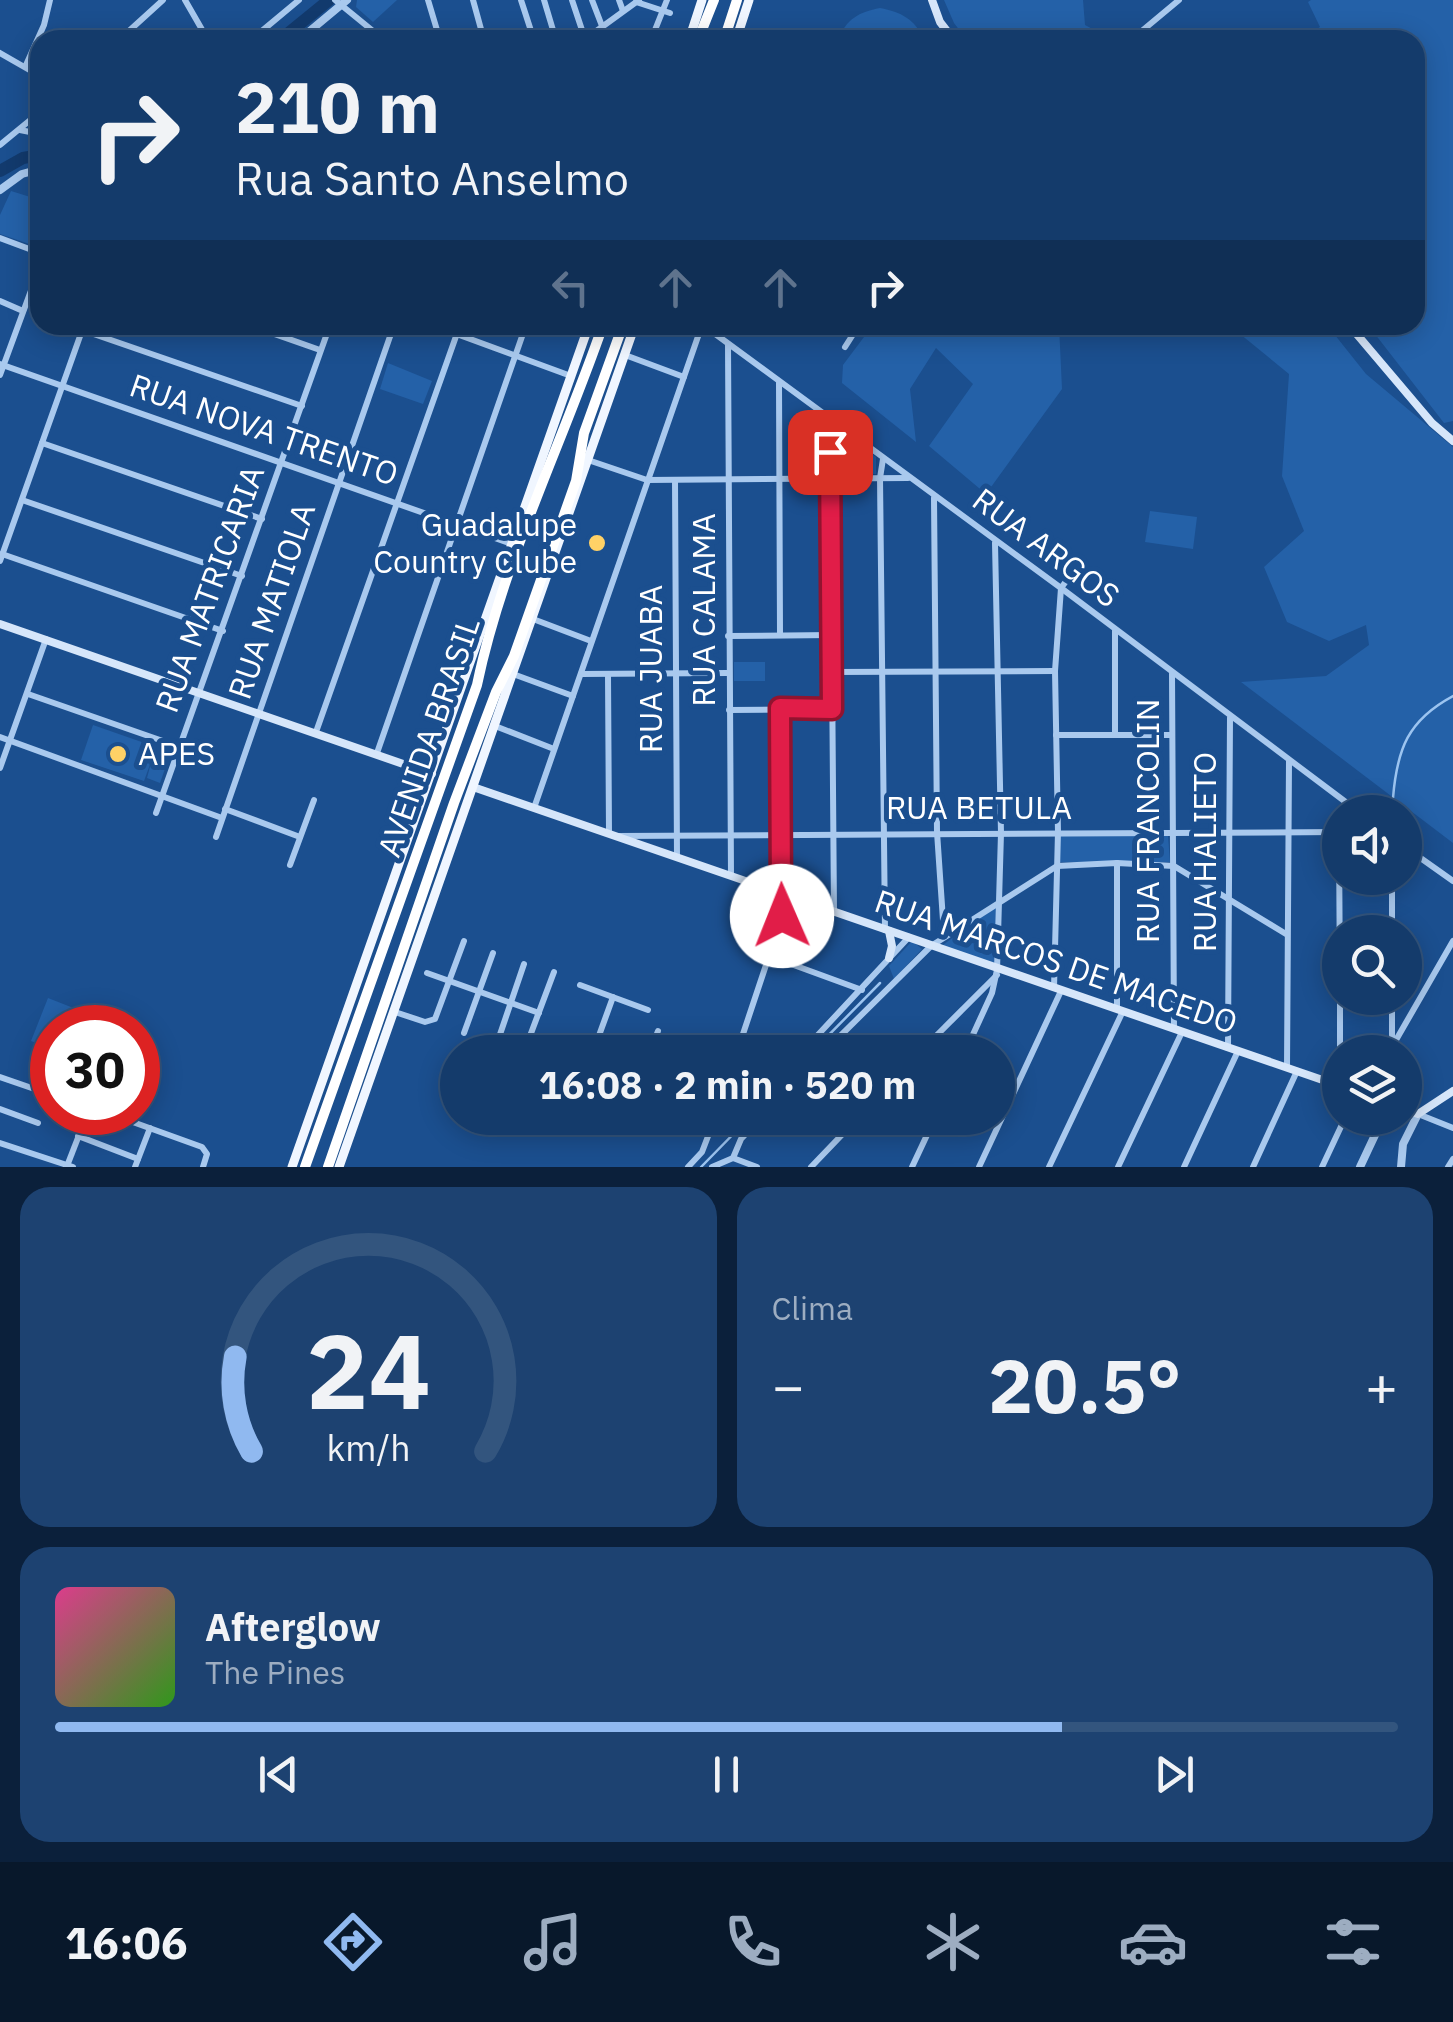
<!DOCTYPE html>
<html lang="pt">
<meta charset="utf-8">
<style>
:root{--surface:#143b6b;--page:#1d4271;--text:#f1f3f6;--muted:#9dadc1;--line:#33557e;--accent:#90b9f0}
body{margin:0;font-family:"IBM Plex Sans",sans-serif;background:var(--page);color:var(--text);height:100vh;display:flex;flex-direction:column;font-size:38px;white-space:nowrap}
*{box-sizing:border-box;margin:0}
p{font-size:32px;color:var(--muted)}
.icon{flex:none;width:55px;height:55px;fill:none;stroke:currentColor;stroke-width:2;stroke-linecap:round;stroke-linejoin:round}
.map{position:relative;height:1167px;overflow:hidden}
.side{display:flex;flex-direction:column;gap:20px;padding:20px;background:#0b203b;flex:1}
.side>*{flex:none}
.top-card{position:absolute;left:30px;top:30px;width:1395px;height:305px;border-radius:30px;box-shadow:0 5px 25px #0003,0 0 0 2px var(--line);background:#143b6b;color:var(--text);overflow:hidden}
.controls{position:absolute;left:1322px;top:795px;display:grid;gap:20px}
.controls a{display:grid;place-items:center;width:100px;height:100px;border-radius:50%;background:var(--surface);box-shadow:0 5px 25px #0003,0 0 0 2px var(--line);font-size:50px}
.speed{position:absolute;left:30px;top:1005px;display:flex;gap:20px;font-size:50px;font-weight:700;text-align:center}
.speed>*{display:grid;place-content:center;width:130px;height:130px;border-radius:50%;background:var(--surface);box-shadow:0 5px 25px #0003,0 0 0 2px var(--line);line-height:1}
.speed .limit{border:15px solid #d22;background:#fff;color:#111}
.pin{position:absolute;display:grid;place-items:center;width:85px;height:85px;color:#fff;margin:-42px;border-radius:20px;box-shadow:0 5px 15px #0006}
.me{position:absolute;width:110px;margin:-55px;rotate:359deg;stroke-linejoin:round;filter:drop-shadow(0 0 8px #0008)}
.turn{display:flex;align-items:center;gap:35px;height:210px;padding:0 40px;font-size:45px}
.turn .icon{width:130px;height:130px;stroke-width:2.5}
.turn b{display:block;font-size:70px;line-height:85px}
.lanes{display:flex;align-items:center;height:95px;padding:0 40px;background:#0003;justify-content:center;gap:50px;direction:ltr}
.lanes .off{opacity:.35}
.big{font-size:75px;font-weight:700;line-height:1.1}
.side .tile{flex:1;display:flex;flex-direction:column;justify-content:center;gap:15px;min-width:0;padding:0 35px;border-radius:30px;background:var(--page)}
.side .dial{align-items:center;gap:0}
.dial svg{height:260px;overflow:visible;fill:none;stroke:var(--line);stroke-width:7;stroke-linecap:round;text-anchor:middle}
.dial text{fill:var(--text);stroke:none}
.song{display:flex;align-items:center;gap:30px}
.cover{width:120px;height:120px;border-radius:15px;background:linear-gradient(135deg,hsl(330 70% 55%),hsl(110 70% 35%))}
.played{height:10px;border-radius:5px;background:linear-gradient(90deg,var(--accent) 75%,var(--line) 75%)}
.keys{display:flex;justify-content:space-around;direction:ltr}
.heat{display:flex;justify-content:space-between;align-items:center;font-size:55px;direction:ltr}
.side .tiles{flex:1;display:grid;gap:20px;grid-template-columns:1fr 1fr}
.tile:last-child{grid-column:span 2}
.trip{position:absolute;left:440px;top:1035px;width:575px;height:100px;border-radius:50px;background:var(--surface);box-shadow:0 5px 25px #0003,0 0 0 2px var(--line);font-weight:700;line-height:100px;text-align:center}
.menu{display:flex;height:160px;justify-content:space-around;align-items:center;background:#08182b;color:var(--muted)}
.menu .icon{width:70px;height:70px}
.menu .current{color:var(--accent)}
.menu b{font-size:45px;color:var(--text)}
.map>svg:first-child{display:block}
.green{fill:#2461a8}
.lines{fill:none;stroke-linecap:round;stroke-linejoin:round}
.stream{stroke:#9cc4f0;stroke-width:2.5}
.river{stroke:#123a6d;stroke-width:12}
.minor{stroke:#a9c9ee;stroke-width:6}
.tertiary{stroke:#a9c9ee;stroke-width:8}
.secondary{stroke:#d6e6fa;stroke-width:8}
.primary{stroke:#f0f6ff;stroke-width:9}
.motorway{stroke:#fff;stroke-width:10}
.route-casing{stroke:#92132f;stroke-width:25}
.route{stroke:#e11d48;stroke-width:18}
.poi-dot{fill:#ffd166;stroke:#1b4f8f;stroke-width:4}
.labels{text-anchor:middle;stroke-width:10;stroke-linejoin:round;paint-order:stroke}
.street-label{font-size:32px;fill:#fff;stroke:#1b4f8f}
.poi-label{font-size:32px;fill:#fff;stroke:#1b4f8f;text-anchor:end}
</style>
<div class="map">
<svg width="1453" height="1167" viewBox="0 0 1453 1167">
<rect width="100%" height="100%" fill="#1b4f8f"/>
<g class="green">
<polygon points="357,0 397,0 373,22 356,7"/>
<polygon points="944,0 1083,0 1085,25 1100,33 1101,40 996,40 989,35 982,40 967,40 954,23"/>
<polygon points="1311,0 1453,0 1453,421 1444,423 1368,325 1415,325 1415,40 1299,40 1320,27 1308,2"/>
<path d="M880 8C901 12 915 19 924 40H838C846 19 859 12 880 8Z"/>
<polygon points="11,191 40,200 38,247 0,234 0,215"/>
<polygon points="873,325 1059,325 1062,389 986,494 929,446 973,384 936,348 910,389 916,442 842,383 843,365"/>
<polygon points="1229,325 1327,325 1366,374 1453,447 1453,843 1241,682 1326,676 1369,645 1366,625 1329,641 1287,622 1264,567 1304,531 1282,476 1289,374"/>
<polygon points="388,363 432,381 423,404 380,389"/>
<polygon points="830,421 876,457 876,474 834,474"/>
<polygon points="1150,511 1197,517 1193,549 1145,542"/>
<rect x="734" y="662" width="31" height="19"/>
<polygon points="93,725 156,747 155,753 169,757 160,783 147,778 152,759 144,781 81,760"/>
<polygon points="1168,835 1170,862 1060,862 1060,836"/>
<polygon points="999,903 997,969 939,948"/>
<polygon points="912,941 922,949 894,979 889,966"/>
<polygon points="48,998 104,1020 101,1027 52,1028 52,1049 31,1041"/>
</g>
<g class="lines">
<g class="stream">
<path d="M1393 798C1397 749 1408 720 1453 696"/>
<polyline points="812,1052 880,983"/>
<polyline points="701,1167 749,1118"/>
</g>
<g class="river">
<polyline points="280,40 329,0"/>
<polyline points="0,171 23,158 40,155"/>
</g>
<g class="minor">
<polyline points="185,0 208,40"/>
<polyline points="335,0 384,40"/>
<polyline points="428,0 440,40"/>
<polyline points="473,0 484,40"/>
<polyline points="521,0 534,40"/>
<polyline points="544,0 556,40"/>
<polyline points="572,0 585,39"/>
<polyline points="592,0 602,26"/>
<polyline points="619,0 623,11"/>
<polyline points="636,2 670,13"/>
<polyline points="308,32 318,40"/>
<polyline points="119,40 163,0"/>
<polyline points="251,40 299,0"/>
<polyline points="584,40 639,0"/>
<polyline points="651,40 667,0"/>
<polyline points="1131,40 1179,0"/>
<polyline points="0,53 40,76"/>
<polyline points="26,65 44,25 50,0"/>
<polyline points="20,130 40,134"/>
<polyline points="0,145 40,112"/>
<polyline points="0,238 40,253"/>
<polyline points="0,301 23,311"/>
<polyline points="249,325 320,350"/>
<polyline points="432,325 571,376"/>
<polyline points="703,325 1061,588 1359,812"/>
<polyline points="82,330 302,406"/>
<polyline points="728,344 731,876"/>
<polyline points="845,347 859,325"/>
<polyline points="625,355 684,377"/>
<polyline points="0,364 512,544"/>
<polyline points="0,375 40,266"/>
<polyline points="779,383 780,634"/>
<polyline points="830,419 834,912"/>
<polyline points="42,443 262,519"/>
<polyline points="883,459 880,478 885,930"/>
<polyline points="588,460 647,480 908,478"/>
<polyline points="675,480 677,857"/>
<polyline points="934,498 937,832 944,935"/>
<polyline points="22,500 242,576"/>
<polyline points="2,554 223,631"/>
<polyline points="0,561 84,325"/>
<polyline points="533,619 591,641"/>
<polyline points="728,636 832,635"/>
<polyline points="832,672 1055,671"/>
<polyline points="513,674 573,696"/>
<polyline points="581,674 728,673"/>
<polyline points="1172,674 1174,1029"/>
<polyline points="608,675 609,833"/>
<polyline points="28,694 180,747"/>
<polyline points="780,709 781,894"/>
<polyline points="729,710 832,709"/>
<polyline points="495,726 554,749"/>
<polyline points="316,732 460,325"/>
<polyline points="1056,735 1172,735"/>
<polyline points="1115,735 1115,631"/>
<polyline points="0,737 222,818"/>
<polyline points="377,753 526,325"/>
<polyline points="0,768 46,639"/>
<polyline points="534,808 702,325"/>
<polyline points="225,809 300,837"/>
<polyline points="156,813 330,325"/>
<polyline points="1339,832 1340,997"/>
<polyline points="617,836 1340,832"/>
<polyline points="216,837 394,325"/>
<polyline points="1405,847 1453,881"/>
<polyline points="290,865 314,800"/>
<polyline points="1392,878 1392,932"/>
<polyline points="769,956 862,990"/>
<polyline points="427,973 539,1013"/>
<polyline points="580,985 648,1010"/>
<polyline points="1054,988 1058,832 1055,671 1061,588 1076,568"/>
<polyline points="1340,998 1340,1052"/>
<polyline points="1392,998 1392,1052"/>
<polyline points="1117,1009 1117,863"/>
<polyline points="395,1012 425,1022 435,1019 464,941"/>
<polyline points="464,1033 493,953"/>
<polyline points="938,1035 951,1038 966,1052"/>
<polyline points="560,1043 585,1052"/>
<polyline points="653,1045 676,1052"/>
<polyline points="1392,1047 1453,941"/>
<polyline points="1228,1048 1230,718"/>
<polyline points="494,1052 524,964"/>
<polyline points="524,1052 554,972"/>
<polyline points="593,1052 613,997"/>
<polyline points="650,1052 658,1031"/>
<polyline points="737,1052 789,896"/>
<polyline points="802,1052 909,937"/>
<polyline points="824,1052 931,946 1057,866 1117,863 1174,866 1286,934"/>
<polyline points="920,1052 997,975"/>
<polyline points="965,1052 992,993 997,970 1001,833 995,543"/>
<polyline points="1287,1068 1289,761"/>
<polyline points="0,1077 52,1095"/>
<polyline points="0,1109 38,1123"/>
<polyline points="105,1112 202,1147 207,1154 203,1167"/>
<polyline points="1418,1114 1453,1128"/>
<polyline points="648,1124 650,1118"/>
<polyline points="78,1136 138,1159"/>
<polyline points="0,1143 73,1167"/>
<polyline points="733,1158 757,1167"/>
<polyline points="67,1166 88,1112"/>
<polyline points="135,1167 150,1128"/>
<polyline points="688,1167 702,1152 715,1118"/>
<polyline points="712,1167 733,1158 741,1139 761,1118"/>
<polyline points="811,1167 858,1118"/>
<polyline points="912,1167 935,1118"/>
<polyline points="979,1167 1061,991"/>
<polyline points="1049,1167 1123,1011"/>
<polyline points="1118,1167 1182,1032"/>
<polyline points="1184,1167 1238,1051"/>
<polyline points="1253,1167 1297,1071"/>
<polyline points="1322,1167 1345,1118"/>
<polyline points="1448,1167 1453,1159"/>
</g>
<g class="tertiary">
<polyline points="299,40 347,0"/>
<polyline points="0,190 22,174 40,169"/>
<polyline points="1360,1167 1383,1118"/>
<polyline points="1401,1167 1403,1144 1418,1114"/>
</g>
<g class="secondary">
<polyline points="932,0 940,22 954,40"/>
<polyline points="1349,325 1432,423 1453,441"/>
<polyline points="0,624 432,774"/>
<polyline points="473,787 1340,1086"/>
<polyline points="889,931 892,946 889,958"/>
<polyline points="1405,1110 1418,1114 1453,1091"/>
</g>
<g class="primary">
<polyline points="689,40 702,0"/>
<polyline points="736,40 749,0"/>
<path d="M292 1167C393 887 491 606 589 325"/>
<polyline points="339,1167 635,325"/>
</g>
<g class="motorway">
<polyline points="698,40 714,0"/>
<polyline points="724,40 737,0"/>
<path d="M305 1167 477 685C503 561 562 444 603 325"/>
<polyline points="328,1167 454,803 496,692 514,656 576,481 584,433 623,325"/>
</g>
</g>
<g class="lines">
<g class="route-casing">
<polyline id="route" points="782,916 789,896 781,894 780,708 832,709 830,452"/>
</g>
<use href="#route" class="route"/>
</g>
<g class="poi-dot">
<circle cx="597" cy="543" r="10"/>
<circle cx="118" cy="754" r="10"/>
</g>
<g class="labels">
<g class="street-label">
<text transform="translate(264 430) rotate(19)" y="11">RUA NOVA TRENTO</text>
<text transform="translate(1046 548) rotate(37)" y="11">RUA ARGOS</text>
<text transform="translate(210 589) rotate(-70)" y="11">RUA MATRICARIA</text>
<text transform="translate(272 601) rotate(-71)" y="11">RUA MATIOLA</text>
<text transform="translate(704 610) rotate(-90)" y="11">RUA CALAMA</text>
<text transform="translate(651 669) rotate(-90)" y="11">RUA JUABA</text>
<text transform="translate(429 737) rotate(-71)" y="11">AVENIDA BRASIL</text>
<text x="979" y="819">RUA BETULA</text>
<text transform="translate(1148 821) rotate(-90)" y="11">RUA FRANCOLIN</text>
<text transform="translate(1205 852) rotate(-90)" y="11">RUA HALIETO</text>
<text transform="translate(1056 962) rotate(19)" y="11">RUA MARCOS DE MACEDO</text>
</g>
<g class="poi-label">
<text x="577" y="536">Guadalupe<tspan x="577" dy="37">Country Clube</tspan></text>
<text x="138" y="765" text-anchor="start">APES</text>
</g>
</g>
</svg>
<div class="controls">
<a><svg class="icon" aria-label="sound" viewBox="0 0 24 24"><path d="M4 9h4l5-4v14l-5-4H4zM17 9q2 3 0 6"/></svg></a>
<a><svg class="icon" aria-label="search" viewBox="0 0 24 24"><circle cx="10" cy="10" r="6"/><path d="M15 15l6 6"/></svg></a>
<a><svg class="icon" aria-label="layers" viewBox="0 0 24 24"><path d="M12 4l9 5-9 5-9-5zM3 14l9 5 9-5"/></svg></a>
</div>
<div class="speed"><div class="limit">30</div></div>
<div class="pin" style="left:830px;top:452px;background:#d93025"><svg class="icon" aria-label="arrive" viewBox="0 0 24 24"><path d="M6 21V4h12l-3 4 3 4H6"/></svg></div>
<svg class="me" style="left:782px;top:916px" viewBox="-20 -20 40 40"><circle r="19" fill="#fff"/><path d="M0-13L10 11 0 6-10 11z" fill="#e11d48"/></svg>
<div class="trip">16:08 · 2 min · 520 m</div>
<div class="top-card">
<div class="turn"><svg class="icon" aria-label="right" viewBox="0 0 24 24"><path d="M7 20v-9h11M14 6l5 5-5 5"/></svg><div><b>210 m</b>Rua Santo Anselmo</div></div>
<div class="lanes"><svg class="icon off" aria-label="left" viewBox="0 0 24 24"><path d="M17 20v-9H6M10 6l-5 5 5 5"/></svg><svg class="icon off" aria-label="ahead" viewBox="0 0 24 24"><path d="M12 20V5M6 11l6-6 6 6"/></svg><svg class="icon off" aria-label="ahead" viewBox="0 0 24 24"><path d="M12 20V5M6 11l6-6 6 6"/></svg><svg class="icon" aria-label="right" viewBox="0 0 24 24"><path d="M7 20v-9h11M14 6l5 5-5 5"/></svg></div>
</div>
</div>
<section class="side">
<div class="tiles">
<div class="tile dial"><svg viewBox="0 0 100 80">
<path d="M14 69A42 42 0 1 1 86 69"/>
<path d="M14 69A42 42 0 0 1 9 40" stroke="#90b9f0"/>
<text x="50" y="56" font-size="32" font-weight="700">24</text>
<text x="50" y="72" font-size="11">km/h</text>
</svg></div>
<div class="tile"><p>Clima</p>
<div class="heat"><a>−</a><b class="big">20.5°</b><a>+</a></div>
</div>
<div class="tile">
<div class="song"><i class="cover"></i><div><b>Afterglow</b><p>The Pines</p></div></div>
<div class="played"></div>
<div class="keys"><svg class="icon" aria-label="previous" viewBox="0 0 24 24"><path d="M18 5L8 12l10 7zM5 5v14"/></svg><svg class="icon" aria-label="pause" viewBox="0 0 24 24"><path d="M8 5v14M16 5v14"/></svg><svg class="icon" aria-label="next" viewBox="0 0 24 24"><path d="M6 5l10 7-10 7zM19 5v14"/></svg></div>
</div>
</div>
</section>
<nav class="menu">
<b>16:06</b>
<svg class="icon current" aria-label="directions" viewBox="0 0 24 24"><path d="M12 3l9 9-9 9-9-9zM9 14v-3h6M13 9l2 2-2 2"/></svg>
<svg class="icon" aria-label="music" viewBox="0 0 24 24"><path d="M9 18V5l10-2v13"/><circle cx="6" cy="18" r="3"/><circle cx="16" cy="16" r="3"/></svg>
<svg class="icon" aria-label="phone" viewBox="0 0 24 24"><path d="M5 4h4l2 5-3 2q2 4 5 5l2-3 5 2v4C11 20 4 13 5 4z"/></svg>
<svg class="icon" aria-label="climate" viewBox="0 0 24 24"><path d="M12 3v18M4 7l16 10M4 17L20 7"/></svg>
<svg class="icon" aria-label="car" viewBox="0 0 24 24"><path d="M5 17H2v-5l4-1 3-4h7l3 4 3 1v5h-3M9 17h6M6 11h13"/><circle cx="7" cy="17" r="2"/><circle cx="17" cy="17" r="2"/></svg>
<svg class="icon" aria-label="filters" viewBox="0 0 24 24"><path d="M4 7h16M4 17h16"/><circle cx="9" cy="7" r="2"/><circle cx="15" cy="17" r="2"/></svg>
</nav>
